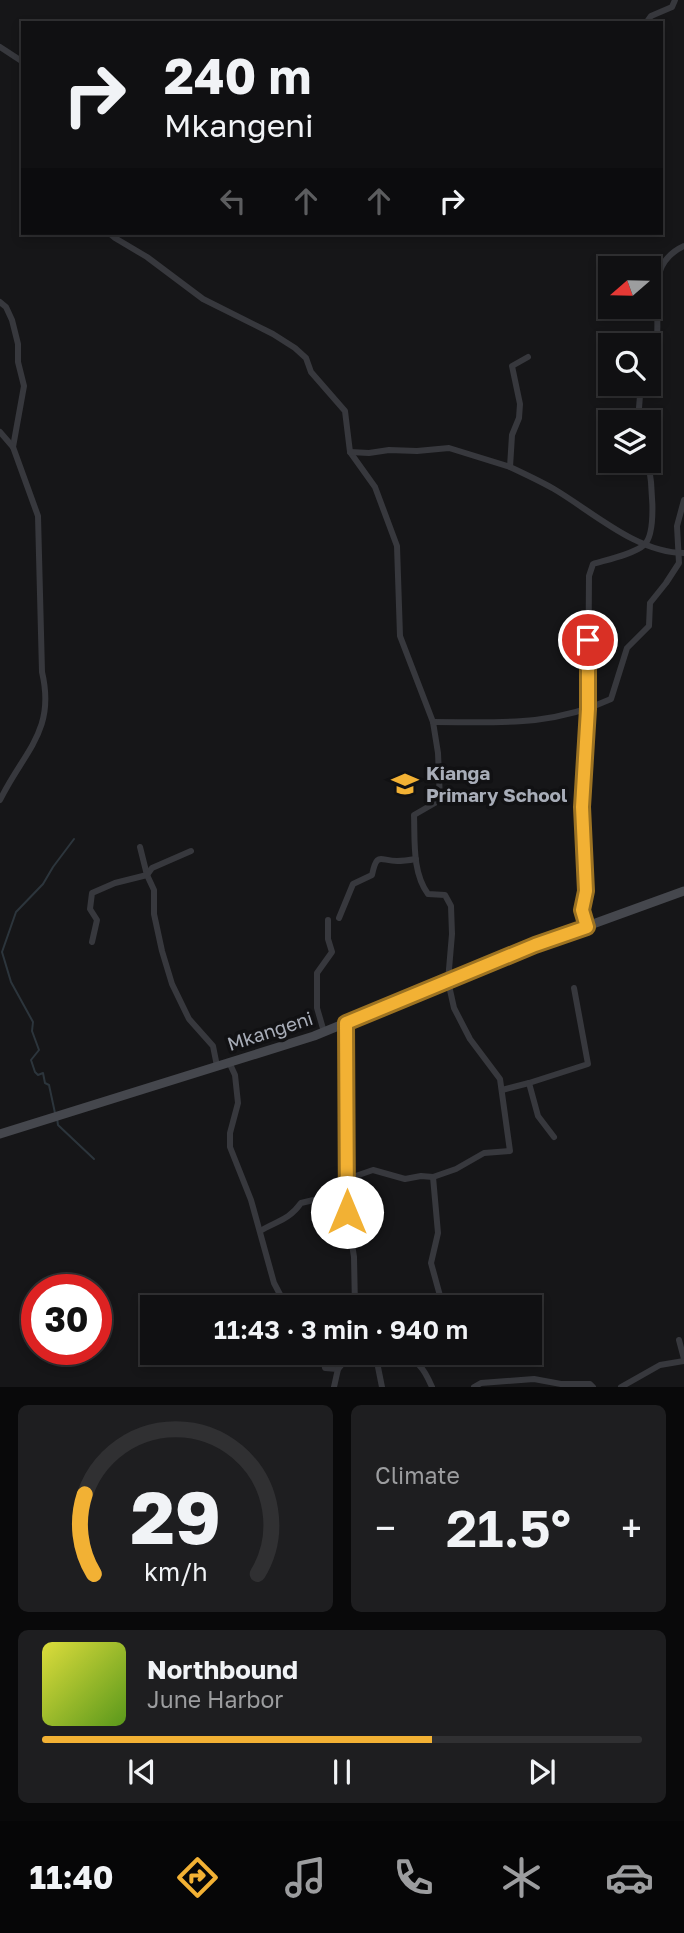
<!DOCTYPE html>
<meta charset="utf-8">
<style>
:root{--surface:#101012;--page:#1e1e20;--text:#f1f3f6;--muted:#9c9d9f;--line:#303032;--accent:#f2b134}
body{margin:0;font-family:"Golos Text",sans-serif;background:var(--page);color:var(--text);height:100vh;display:flex;flex-direction:column;font-size:26px;white-space:nowrap}
*{box-sizing:border-box;margin:0}
p{font-size:23px;color:var(--muted)}
.icon{flex:none;width:38px;height:38px;fill:none;stroke:currentColor;stroke-width:2;stroke-linecap:round;stroke-linejoin:round}
.map{position:relative;height:1387px;overflow:hidden}
.sheet{display:flex;flex-direction:column;gap:18px;padding:18px;background:#09090a;flex:1}
.sheet>*{flex:none}
.hud{position:absolute;left:21px;top:21px;width:642px;height:214px;border-radius:0px;box-shadow:0 4px 10px #0003,0 0 0 2px var(--line);background:#101012;color:var(--text);overflow:hidden}
.needle{width:46px;rotate:250deg}
.tools{position:absolute;left:598px;top:256px;display:grid;gap:14px}
.tools a{display:grid;place-items:center;width:63px;height:63px;border-radius:0px;background:var(--surface);box-shadow:0 4px 10px #0003,0 0 0 2px var(--line);font-size:35px}
.speed{position:absolute;left:21px;top:1274px;display:flex;gap:14px;font-size:35px;font-weight:700;text-align:center}
.speed>*{display:grid;place-content:center;width:91px;height:91px;border-radius:50%;background:var(--surface);box-shadow:0 4px 10px #0003,0 0 0 2px var(--line);line-height:1}
.speed .limit{border:10px solid #d22;background:#fff;color:#111}
.pin{position:absolute;display:grid;place-items:center;width:60px;height:60px;color:#fff;margin:-30px;border:4px solid #fff;border-radius:50%;box-shadow:0 2px 7px #0007}
.me{position:absolute;width:77px;margin:-38px;rotate:0deg;stroke-linejoin:round;filter:drop-shadow(0 0 5px #0008)}
.turn{display:flex;align-items:center;gap:24px;height:147px;padding:0 28px;font-size:32px}
.turn .icon{width:91px;height:91px;stroke-width:2.5}
.turn b{display:block;font-size:49px;line-height:60px}
.lanes{display:flex;align-items:center;height:66px;padding:0 28px;background:#0003;justify-content:center;gap:35px;direction:ltr}
.lanes .off{opacity:.35}
.big{font-size:52px;font-weight:600;line-height:1.1}
.sheet .widget{flex:1;display:flex;flex-direction:column;justify-content:center;gap:10px;min-width:0;padding:0 24px;border-radius:10px;background:var(--page)}
.sheet .dial{align-items:center;gap:0}
.dial svg{height:182px;overflow:visible;fill:none;stroke:var(--line);stroke-width:7;stroke-linecap:round;text-anchor:middle}
.dial text{fill:var(--text);stroke:none}
.song{display:flex;align-items:center;gap:21px}
.cover{width:84px;height:84px;border-radius:10px;background:linear-gradient(135deg,hsl(60 70% 55%),hsl(90 70% 35%))}
.played{height:7px;border-radius:4px;background:linear-gradient(90deg,var(--accent) 65%,var(--line) 65%)}
.keys{display:flex;justify-content:space-around;direction:ltr}
.heat{display:flex;justify-content:space-between;align-items:center;font-size:38px;direction:ltr}
.sheet .tiles{flex:1;display:grid;gap:18px;grid-template-columns:1fr 1fr}
.widget:last-child{grid-column:span 2}
.trip{position:absolute;left:140px;top:1295px;width:402px;height:70px;border-radius:0px;background:var(--surface);box-shadow:0 4px 10px #0003,0 0 0 2px var(--line);font-weight:600;line-height:70px;text-align:center}
.tabs{display:flex;height:112px;justify-content:space-around;align-items:center;background:#060607;color:var(--muted)}
.tabs .icon{width:49px;height:49px}
.tabs .active{color:var(--accent)}
.tabs b{font-size:32px;color:var(--text)}
.map>svg:first-child{display:block}
.lines{fill:none;stroke-linecap:round;stroke-linejoin:round}
.stream{stroke:#2c353c;stroke-width:2}
.street{stroke:#37383d;stroke-width:6}
.secondary{stroke:#45474d;stroke-width:9}
.route-casing{stroke:#9d7322;stroke-width:18}
.route{stroke:#f2b134;stroke-width:12}
.labels{text-anchor:middle;stroke-width:7;stroke-linejoin:round;paint-order:stroke}
.poi-label{font-size:19px;font-weight:bold;fill:#a8adb8;stroke:#111113;text-anchor:start}
.street-label{font-size:19px;fill:#a8adb8;stroke:#111113}
</style>
<div class="map">
<svg width="684" height="1387" viewBox="0 0 684 1387">
<rect width="100%" height="100%" fill="#161618"/>
<g class="lines">
<g class="stream">
<polyline points="55,1113 49,1085 45,1083 43,1073 38,1075 35,1072 31,1060 39,1050 32,1031 33,1022 11,982 2,952 16,912 43,884 53,867 74,839"/>
<polyline points="57,1118 58,1125 94,1159"/>
</g>
<g class="street">
<polyline points="646,23 651,16 672,7 675,0"/>
<polyline points="0,47 23,62"/>
<path d="M109 233 115 238 147 257 203 299 273 334 295 348 306 358 311 372 345 411 350 452 375 487 397 546 400 636 433 722 438 753 440 800 414 815C415 841 412 872 428 894L445 895 451 906 452 934 448 981 454 1008 470 1039 500 1079 510 1151 484 1153 456 1169 433 1177 421 1176 405 1179 373 1170 347 1179"/>
<polyline points="0,302 6,307 12,320 18,344 18,362 24,386 13,447"/>
<path d="M528 357 512 366 520 404 519 418 512 435 510 467C525 474 540 481 554 489 593 512 637 553 684 553"/>
<path d="M649 363C652 355 656 345 657 336 660 302 645 264 684 246"/>
<polyline points="641,383 639,408 641,422"/>
<path d="M0 432 13 447 38 516 42 672C56 731 24 751 0 800"/>
<polyline points="350,452 369,453 389,450 417,451 449,448 510,467"/>
<path d="M433 722C497 722 551 727 611 699L627 648 649 626 650 603 666 583 679 563 677 526 684 500"/>
<polyline points="140,847 147,875 154,890 154,914 162,951 172,984 189,1019 213,1046 217,1066"/>
<path d="M339 918 353 884 372 875C377 851 380 861 397 861 403 861 410 860 416 859"/>
<path d="M587 927 582 910 586 891 582 807 588 709 589 576 593 564C606 560 634 554 644 545 658 533 651 477 648 460"/>
<polyline points="92,942 97,920 90,909 92,893 115,883 147,875 152,868 191,851"/>
<polyline points="346,1023 347,1212 354,1257 355,1307"/>
<polyline points="324,1032 317,1008 317,973 332,952 328,939 328,920"/>
<polyline points="229,1062 235,1075 238,1103 230,1133 230,1147 251,1200 274,1283 285,1304 284,1307"/>
<polyline points="529,1083 588,1064 574,988"/>
<polyline points="502,1090 529,1083 538,1116 554,1137"/>
<polyline points="433,1177 438,1233 431,1263 442,1303 435,1307"/>
<path d="M260 1231C277 1221 289 1220 301 1203L347 1192"/>
<polyline points="679,1340 684,1359"/>
<polyline points="319,1353 322,1353 325,1368 338,1369"/>
<path d="M398 1353C418 1361 423 1366 432 1387"/>
<polyline points="334,1387 338,1369 351,1353"/>
<polyline points="382,1387 377,1362 383,1353"/>
<polyline points="474,1387 481,1383 534,1379 561,1384 590,1384 593,1387"/>
<polyline points="621,1387 660,1365 684,1361"/>
</g>
<polyline class="secondary" points="0,1134 314,1036 535,945 684,891"/>
</g>
<g class="lines">
<g class="route-casing">
<polyline id="route" points="347,1212 346,1023 535,945 587,927 582,910 586,891 582,807 588,709 588,640"/>
</g>
<use href="#route" class="route"/>
</g>
<defs>
<g id="school-bare" transform="scale(2.1)"><path d="M0-5L7-2L0 1L-7-2ZM-4 1L0 2.5L4 1V4Q0 6-4 4Z" fill="#f2b134" stroke="#111113" stroke-width="2.5" paint-order="stroke"/></g>
</defs>
<g fill-rule="evenodd">
<use href="#school-bare" x="405" y="784"/>
</g>
<g class="labels">
<g class="poi-label">
<text x="426" y="780">Kianga<tspan x="426" dy="22">Primary School</tspan></text>
</g>
<g class="street-label">
<text transform="translate(270 1031) rotate(-18)" y="7">Mkangeni</text>
</g>
</g>
</svg>
<div class="tools">
<a><svg class="needle" viewBox="-14 -14 28 28"><path d="M0-13l5 13h-10z" fill="#e53935"/><path d="M0 13l5-13h-10z" fill="#9c9d9f"/></svg></a>
<a><svg class="icon" aria-label="search" viewBox="0 0 24 24"><circle cx="10" cy="10" r="6"/><path d="M15 15l6 6"/></svg></a>
<a><svg class="icon" aria-label="layers" viewBox="0 0 24 24"><path d="M12 4l9 5-9 5-9-5zM3 14l9 5 9-5"/></svg></a>
</div>
<div class="speed"><div class="limit">30</div></div>
<div class="pin" style="left:588px;top:640px;background:#d93025"><svg class="icon" aria-label="arrive" viewBox="0 0 24 24"><path d="M6 21V4h12l-3 4 3 4H6"/></svg></div>
<svg class="me" style="left:347px;top:1212px" viewBox="-20 -20 40 40"><circle r="19" fill="#fff"/><path d="M0-13L10 11 0 6-10 11z" fill="#f2b134"/></svg>
<div class="trip">11:43 · 3 min · 940 m</div>
<div class="hud">
<div class="turn"><svg class="icon" aria-label="right" viewBox="0 0 24 24"><path d="M7 20v-9h11M14 6l5 5-5 5"/></svg><div><b>240 m</b>Mkangeni</div></div>
<div class="lanes"><svg class="icon off" aria-label="left" viewBox="0 0 24 24"><path d="M17 20v-9H6M10 6l-5 5 5 5"/></svg><svg class="icon off" aria-label="ahead" viewBox="0 0 24 24"><path d="M12 20V5M6 11l6-6 6 6"/></svg><svg class="icon off" aria-label="ahead" viewBox="0 0 24 24"><path d="M12 20V5M6 11l6-6 6 6"/></svg><svg class="icon" aria-label="right" viewBox="0 0 24 24"><path d="M7 20v-9h11M14 6l5 5-5 5"/></svg></div>
</div>
</div>
<section class="sheet">
<div class="tiles">
<div class="widget dial"><svg viewBox="0 0 100 80">
<path d="M14 69A42 42 0 1 1 86 69"/>
<path d="M14 69A42 42 0 0 1 10 34" stroke="#f2b134"/>
<text x="50" y="56" font-size="32" font-weight="700">29</text>
<text x="50" y="72" font-size="11">km/h</text>
</svg></div>
<div class="widget"><p>Climate</p>
<div class="heat"><a>−</a><b class="big">21.5°</b><a>+</a></div>
</div>
<div class="widget">
<div class="song"><i class="cover"></i><div><b>Northbound</b><p>June Harbor</p></div></div>
<div class="played"></div>
<div class="keys"><svg class="icon" aria-label="previous" viewBox="0 0 24 24"><path d="M18 5L8 12l10 7zM5 5v14"/></svg><svg class="icon" aria-label="pause" viewBox="0 0 24 24"><path d="M8 5v14M16 5v14"/></svg><svg class="icon" aria-label="next" viewBox="0 0 24 24"><path d="M6 5l10 7-10 7zM19 5v14"/></svg></div>
</div>
</div>
</section>
<nav class="tabs">
<b>11:40</b>
<svg class="icon active" aria-label="directions" viewBox="0 0 24 24"><path d="M12 3l9 9-9 9-9-9zM9 14v-3h6M13 9l2 2-2 2"/></svg>
<svg class="icon" aria-label="music" viewBox="0 0 24 24"><path d="M9 18V5l10-2v13"/><circle cx="6" cy="18" r="3"/><circle cx="16" cy="16" r="3"/></svg>
<svg class="icon" aria-label="phone" viewBox="0 0 24 24"><path d="M5 4h4l2 5-3 2q2 4 5 5l2-3 5 2v4C11 20 4 13 5 4z"/></svg>
<svg class="icon" aria-label="climate" viewBox="0 0 24 24"><path d="M12 3v18M4 7l16 10M4 17L20 7"/></svg>
<svg class="icon" aria-label="car" viewBox="0 0 24 24"><path d="M5 17H2v-5l4-1 3-4h7l3 4 3 1v5h-3M9 17h6M6 11h13"/><circle cx="7" cy="17" r="2"/><circle cx="17" cy="17" r="2"/></svg>
</nav>
